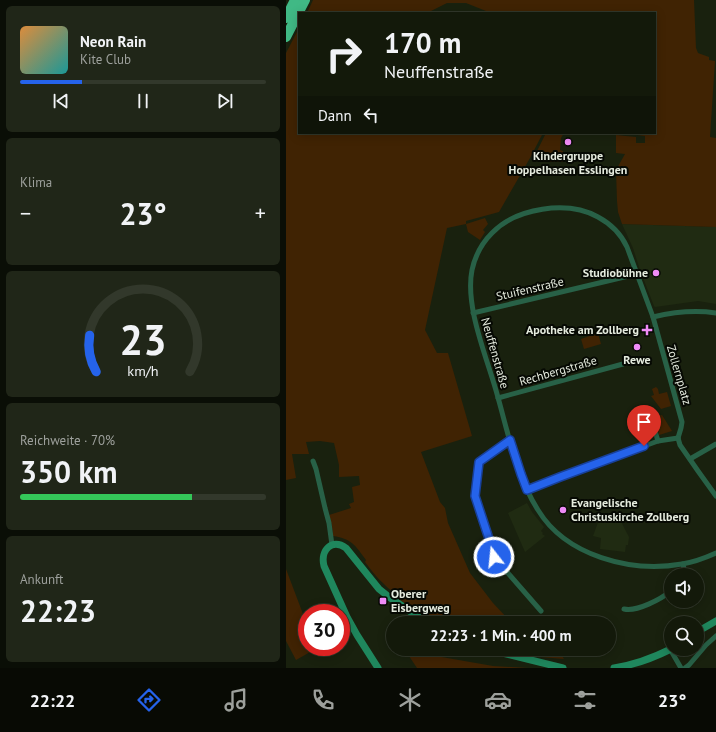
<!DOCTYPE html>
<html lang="de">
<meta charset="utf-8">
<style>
:root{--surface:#13190a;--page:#202618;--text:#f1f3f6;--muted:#9da09c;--line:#32382b;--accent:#2563eb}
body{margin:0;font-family:"PT Sans",sans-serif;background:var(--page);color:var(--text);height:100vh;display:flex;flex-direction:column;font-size:15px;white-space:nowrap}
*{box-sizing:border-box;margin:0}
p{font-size:13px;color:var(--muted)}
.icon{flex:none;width:22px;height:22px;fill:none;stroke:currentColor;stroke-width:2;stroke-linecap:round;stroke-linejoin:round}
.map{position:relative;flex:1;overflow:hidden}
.drawer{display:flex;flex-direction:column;gap:6px;padding:6px;background:#0a0e06;width:286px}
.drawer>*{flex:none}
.guide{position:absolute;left:12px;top:12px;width:358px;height:122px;border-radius:0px;box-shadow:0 2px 10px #0003,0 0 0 1px var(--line);background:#13190a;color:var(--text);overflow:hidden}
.controls{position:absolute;left:378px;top:568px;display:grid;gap:8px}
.controls a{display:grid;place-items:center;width:40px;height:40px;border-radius:50%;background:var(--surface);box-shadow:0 2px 10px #0003,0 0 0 1px var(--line);font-size:20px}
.speed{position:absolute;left:12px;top:604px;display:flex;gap:8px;font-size:20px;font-weight:700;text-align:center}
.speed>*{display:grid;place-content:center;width:52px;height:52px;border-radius:50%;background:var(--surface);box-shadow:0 2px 10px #0003,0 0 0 1px var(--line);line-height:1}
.speed .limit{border:6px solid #d22;background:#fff;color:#111}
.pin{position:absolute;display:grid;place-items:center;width:34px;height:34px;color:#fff;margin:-41px -17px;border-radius:50% 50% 50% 0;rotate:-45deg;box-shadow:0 0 4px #0007}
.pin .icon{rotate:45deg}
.me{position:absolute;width:44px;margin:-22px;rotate:344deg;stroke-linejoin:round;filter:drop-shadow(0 0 3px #0008)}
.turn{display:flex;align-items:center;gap:14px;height:84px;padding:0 20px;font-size:18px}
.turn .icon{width:52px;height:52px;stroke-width:2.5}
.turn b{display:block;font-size:28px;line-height:34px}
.then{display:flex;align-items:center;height:38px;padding:0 20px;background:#0003;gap:8px;font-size:15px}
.big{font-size:30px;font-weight:600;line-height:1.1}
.drawer .card{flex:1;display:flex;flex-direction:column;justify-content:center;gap:6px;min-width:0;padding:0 14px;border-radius:6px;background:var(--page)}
.drawer .dial{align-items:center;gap:0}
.dial svg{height:104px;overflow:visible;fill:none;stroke:var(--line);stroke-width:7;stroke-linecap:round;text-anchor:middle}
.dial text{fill:var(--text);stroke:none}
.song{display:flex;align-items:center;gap:12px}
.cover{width:48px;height:48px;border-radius:6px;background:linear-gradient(135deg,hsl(30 70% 55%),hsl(180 70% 35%))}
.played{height:4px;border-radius:2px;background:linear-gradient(90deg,var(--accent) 25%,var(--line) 25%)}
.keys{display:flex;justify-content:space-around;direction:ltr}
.heat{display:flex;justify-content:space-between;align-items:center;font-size:22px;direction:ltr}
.charge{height:6px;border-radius:3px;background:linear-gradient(90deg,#34c759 70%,var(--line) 0)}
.trip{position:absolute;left:100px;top:616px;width:230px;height:40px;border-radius:20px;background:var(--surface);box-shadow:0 2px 10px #0003,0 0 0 1px var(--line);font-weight:600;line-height:40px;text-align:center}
.tabs{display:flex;height:64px;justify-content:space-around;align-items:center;background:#080a04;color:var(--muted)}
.tabs .icon{width:28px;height:28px}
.tabs .active{color:var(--accent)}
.tabs b{font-size:18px;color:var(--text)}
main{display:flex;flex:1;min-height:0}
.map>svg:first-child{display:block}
.built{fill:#202b12}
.green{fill:#402303}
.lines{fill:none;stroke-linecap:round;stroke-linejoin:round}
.street{stroke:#286147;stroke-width:5}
.secondary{stroke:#1f875d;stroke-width:7}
.highway{stroke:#40b985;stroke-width:10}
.route-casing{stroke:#184099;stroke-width:10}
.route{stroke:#2563eb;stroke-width:7}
.poi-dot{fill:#ef8bf7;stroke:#060903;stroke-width:1.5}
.labels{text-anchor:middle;stroke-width:4;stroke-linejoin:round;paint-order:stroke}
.poi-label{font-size:12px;font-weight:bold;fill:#e5ebde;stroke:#060903}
.street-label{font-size:12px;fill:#e5ebde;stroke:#060903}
</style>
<main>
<section class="drawer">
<div class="card">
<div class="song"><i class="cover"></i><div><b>Neon Rain</b><p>Kite Club</p></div></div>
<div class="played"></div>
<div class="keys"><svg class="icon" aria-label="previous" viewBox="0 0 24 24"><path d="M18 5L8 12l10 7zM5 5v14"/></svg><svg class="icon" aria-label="pause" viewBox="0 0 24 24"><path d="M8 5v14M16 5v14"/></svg><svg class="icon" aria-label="next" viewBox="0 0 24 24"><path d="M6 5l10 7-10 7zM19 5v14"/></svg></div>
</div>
<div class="card"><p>Klima</p>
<div class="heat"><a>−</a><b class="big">23°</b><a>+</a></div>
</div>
<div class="card dial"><svg viewBox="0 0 100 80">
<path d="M14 69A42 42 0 1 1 86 69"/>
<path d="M14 69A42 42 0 0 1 9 41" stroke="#2563eb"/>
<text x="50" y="56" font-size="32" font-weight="700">23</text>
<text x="50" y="72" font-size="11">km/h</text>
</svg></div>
<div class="card"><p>Reichweite · 70%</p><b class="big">350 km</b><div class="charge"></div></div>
<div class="card"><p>Ankunft</p><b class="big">22:23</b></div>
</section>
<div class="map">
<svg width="430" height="668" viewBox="0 0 430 668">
<rect width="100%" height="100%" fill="#19210e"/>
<g class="built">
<polygon points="336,224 430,227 430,304 412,301 369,307 368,306 354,270 347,248"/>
<polygon points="241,503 246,512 258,527 255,531 257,533 256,534 259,536 239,552 222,513"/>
<polygon points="332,516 343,537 342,545 340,545 339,552 314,549 315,538 307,536 314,517"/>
</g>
<g class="green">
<polygon points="27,0 408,0 410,48 412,53 423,57 423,60 429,61 424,137 430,138 430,227 336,224 332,212 331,201 330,170 339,154 330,153 330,135 350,137 350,143 359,143 359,136 337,133 369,133 369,13 205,13 180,3 161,3 141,13 21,13"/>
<path d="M13 28V133H257L244 158 213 212 180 221V224L199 218 202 224 197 230 199 232 194 240 182 232 180 224 161 228 139 330 151 353H162L186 436 135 452 154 502 159 508 162 523 184 573 207 603 226 623H149L114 600C110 593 103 590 98 584 91 578 85 570 79 562L80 560C69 545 66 539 47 536L46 526 43 515 65 508 63 504 68 502 66 487 74 485 73 476 53 477V465L48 443 34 441 20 442 23 454H6L10 478 0 480V53Z"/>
<polygon points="260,133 278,133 275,138 274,150 277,151 277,162 256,162 256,156 250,153"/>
<polygon points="312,333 315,344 298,349 295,339"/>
<polygon points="370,387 372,389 373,394 381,392 385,406 375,409 365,396 368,395 366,389"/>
<polygon points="376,415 386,431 373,435 369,416"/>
<polygon points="0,569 17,614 21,633 21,647 25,647 26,651 10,660 0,641"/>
<polygon points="218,649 272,649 278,659 254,657"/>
<polygon points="127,652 207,666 242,668 131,668 121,653"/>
</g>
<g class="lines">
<g class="street">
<polyline points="187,313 351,274"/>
<path d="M367 317C388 312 409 310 430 313"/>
<polyline points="212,398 337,364"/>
<polyline points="365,418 372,441"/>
<path d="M392 438 395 428 396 422 367 317 341 247C335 234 325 224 312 217 281 200 230 208 206 233 196 243 189 256 186 270 179 305 199 353 209 387 221 427 229 474 252 510 280 556 345 573 396 564 408 562 419 558 430 553"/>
<polyline points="392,438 394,445 412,471 430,496"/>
<polyline points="224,440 205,453 193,462 189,496 206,548 208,557 255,611"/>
<polyline points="404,459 430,444"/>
<polyline points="27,461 30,469 39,508 43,523 46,545"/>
<polyline points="241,490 274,477 372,441 392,438"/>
<polyline points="396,575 398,569 397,564"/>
<path d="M338 609C351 612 375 599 385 591"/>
<polyline points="384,649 395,668"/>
<polyline points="399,668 403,665 420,645 430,636"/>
</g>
<g class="secondary">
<polyline points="411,632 430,621"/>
<polyline points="200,649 277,668"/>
<path d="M92 668 71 635 61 617 38 566C34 550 46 538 60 548L93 589 103 597 141 623"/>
<path d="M328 668C348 665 367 658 385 649"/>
</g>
<g class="highway">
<polyline points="0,18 9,0"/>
<polyline points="0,37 19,0"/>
</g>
</g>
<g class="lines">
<g class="route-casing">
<polyline id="route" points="208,557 206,548 189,496 193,462 224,440 235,474 241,490 274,477 358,446"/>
</g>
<use href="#route" class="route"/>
</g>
<g class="poi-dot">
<circle cx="282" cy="142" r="4"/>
<circle cx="370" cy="273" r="4"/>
<path d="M359 324h4v4h4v4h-4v4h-4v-4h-4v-4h4z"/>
<circle cx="351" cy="347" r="4"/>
<circle cx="277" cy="510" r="4"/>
<rect x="93" y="597" width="8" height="8" rx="2"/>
</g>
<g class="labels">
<g class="poi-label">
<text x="282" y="160">Kindergruppe<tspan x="282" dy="14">Hoppelhasen Esslingen</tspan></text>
<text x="362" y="277" text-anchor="end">Studiobühne</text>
<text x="353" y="334" text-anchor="end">Apotheke am Zollberg</text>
<text x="351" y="364">Rewe</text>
<text x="285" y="507" text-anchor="start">Evangelische<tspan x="285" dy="14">Christuskirche Zollberg</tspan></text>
<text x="105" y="598" text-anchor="start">Oberer<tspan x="105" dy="14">Eisbergweg</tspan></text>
</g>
<g class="street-label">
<text transform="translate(244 289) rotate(-13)" y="4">Stuifenstraße</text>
<text transform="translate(209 353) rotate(74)" y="4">Neuffenstraße</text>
<text transform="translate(272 371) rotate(-16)" y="4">Rechbergstraße</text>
<text transform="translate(393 375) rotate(74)" y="4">Zollernplatz</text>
</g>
</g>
</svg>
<div class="controls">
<a><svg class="icon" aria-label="sound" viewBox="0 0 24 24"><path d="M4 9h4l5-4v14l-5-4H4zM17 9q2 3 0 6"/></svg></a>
<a><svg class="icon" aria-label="search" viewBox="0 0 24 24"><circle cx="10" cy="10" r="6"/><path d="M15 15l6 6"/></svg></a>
</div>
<div class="speed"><div class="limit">30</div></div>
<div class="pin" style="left:358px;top:446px;background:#d93025"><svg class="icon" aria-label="arrive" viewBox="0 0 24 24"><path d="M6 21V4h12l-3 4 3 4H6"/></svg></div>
<svg class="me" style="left:208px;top:557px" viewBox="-20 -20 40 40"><circle r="17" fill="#2563eb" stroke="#fff" stroke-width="3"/><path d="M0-11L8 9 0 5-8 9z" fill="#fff"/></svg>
<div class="trip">22:23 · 1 Min. · 400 m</div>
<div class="guide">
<div class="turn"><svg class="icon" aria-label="right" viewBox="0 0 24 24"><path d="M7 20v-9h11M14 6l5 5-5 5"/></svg><div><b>170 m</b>Neuffenstraße</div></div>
<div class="then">Dann<svg class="icon" aria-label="left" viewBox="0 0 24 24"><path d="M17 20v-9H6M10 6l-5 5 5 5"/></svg></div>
</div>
</div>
</main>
<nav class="tabs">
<b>22:22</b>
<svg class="icon active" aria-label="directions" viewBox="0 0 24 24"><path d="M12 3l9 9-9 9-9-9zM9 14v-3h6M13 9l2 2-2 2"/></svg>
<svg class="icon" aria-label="music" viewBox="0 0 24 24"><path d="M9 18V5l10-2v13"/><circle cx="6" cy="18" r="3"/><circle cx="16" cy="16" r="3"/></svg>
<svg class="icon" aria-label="phone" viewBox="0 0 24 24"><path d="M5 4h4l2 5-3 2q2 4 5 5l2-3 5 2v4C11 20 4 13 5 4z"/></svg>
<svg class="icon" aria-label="climate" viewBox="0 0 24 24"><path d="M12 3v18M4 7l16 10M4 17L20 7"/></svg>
<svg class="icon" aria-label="car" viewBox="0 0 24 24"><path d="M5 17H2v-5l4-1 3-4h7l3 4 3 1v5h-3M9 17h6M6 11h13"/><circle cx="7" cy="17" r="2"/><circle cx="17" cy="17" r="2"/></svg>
<svg class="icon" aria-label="filters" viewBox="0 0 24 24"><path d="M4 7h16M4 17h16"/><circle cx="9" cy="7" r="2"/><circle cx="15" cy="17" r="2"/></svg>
<b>23°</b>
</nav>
